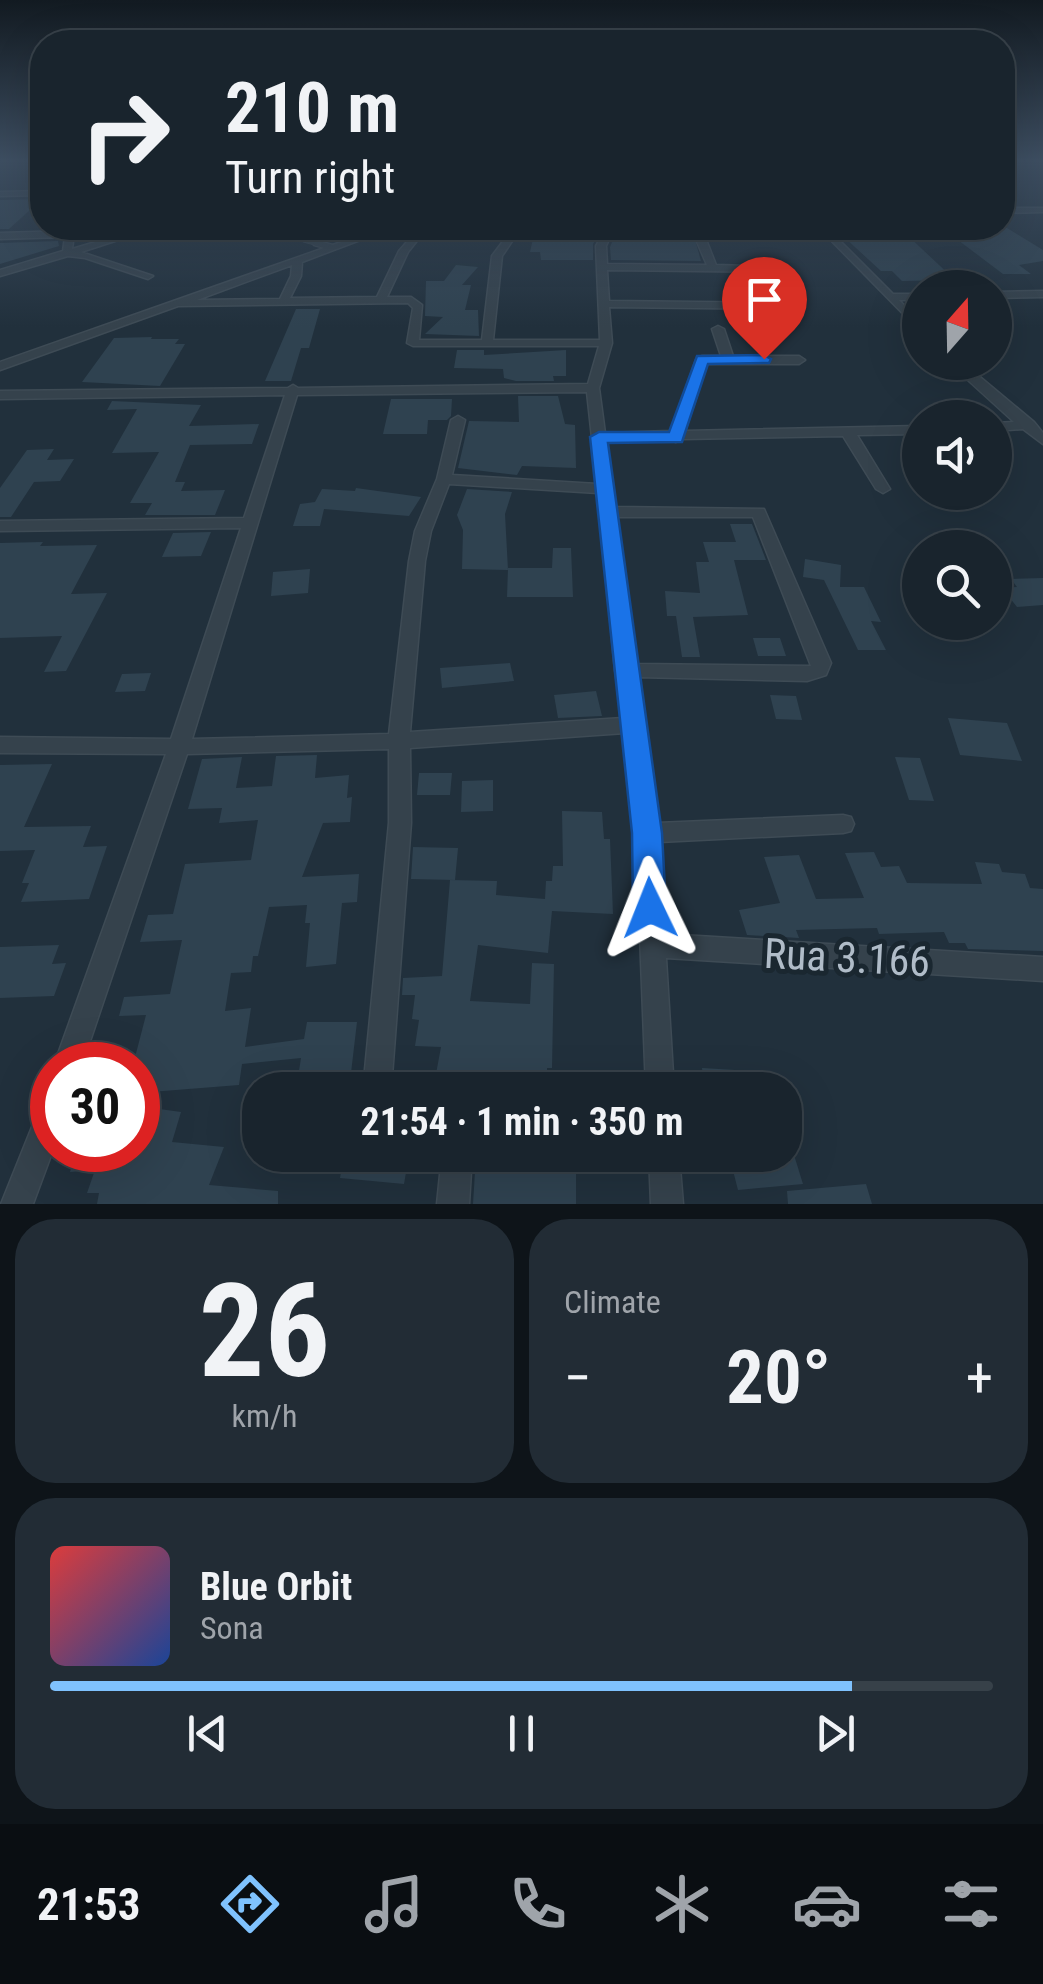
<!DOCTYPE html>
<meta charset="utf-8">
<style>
:root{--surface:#19242d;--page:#222c35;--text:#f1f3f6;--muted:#9fa4aa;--line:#374149;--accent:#7fc2fe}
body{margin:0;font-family:"Roboto Condensed",sans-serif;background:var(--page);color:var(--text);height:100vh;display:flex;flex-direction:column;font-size:38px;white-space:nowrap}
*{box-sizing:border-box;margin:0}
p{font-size:32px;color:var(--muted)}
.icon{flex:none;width:55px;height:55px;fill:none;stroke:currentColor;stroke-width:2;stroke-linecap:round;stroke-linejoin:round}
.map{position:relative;height:1204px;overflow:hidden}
.details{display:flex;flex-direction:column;gap:15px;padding:15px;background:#0e1419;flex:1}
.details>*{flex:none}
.top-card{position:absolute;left:30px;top:30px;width:985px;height:210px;border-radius:40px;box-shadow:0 10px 40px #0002,0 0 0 2px var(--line);background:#19242d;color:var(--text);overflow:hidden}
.needle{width:65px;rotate:20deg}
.controls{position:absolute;left:902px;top:270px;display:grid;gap:20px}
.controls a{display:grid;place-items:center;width:110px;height:110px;border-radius:50%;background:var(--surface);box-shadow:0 10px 40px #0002,0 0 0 2px var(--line);font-size:50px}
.speed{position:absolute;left:30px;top:1042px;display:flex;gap:20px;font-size:50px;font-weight:700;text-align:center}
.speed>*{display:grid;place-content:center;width:130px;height:130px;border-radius:50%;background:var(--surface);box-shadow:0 10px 40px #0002,0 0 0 2px var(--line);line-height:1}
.speed .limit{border:15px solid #d22;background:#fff;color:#111}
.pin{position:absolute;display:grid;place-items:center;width:85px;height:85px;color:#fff;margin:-102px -42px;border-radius:50% 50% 50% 0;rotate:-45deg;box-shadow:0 0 10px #0007}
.pin .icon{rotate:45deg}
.me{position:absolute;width:110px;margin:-55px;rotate:358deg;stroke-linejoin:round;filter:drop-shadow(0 0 8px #0008)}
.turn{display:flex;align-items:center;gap:35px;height:210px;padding:0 30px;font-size:45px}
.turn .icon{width:130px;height:130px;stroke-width:2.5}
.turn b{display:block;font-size:70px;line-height:85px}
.big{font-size:75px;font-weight:700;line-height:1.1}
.details .card{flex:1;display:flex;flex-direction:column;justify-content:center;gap:15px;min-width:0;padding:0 35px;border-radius:40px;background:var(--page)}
.details .dial{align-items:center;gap:0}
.dial b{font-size:130px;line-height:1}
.song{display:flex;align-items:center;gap:30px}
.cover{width:120px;height:120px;border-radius:15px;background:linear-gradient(135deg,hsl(0 70% 55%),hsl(220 70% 35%))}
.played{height:10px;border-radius:5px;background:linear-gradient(90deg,var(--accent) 85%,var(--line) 85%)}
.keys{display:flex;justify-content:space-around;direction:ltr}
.heat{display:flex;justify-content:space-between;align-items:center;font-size:55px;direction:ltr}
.details .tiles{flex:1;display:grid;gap:15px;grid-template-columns:1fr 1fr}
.card:last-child{grid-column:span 2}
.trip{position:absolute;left:242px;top:1072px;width:560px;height:100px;border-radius:40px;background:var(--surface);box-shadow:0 10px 40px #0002,0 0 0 2px var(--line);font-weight:700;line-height:100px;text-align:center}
.menu{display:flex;height:160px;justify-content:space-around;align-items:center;background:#0a0e12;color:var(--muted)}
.menu .icon{width:70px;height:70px}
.menu .active{color:var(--accent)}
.menu b{font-size:45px;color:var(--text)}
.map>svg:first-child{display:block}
.building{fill:#2f4250}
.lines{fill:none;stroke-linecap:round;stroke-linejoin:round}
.service-far1-casing{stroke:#3e4b55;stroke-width:5}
.service-casing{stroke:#3e4b55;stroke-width:8}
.minor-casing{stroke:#3e4b55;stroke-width:3}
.service-far1{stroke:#35424c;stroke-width:4}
.service{stroke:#35424c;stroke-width:5}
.minor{fill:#35424c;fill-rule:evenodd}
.route{fill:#1a73e8;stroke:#114b97;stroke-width:2.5}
.labels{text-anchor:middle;stroke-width:10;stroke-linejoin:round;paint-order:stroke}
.near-street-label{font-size:42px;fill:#b0bcc8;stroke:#1a2730}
</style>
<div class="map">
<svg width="1043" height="1204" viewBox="0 0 1043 1204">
<rect width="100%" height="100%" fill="#21303c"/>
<g class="building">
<polygon points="42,199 9,229 0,229 0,200"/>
<polygon points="549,228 602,228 593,244 593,260 541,260 540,252 530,252 534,234 548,234"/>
<polygon points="618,228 674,228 677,236 694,236 701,261 611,260 610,247"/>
<polygon points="942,228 1007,228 1043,250 1043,261 1019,265 1031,274 1003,274"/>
<polygon points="892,234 906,234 955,280 902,281 892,271 881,271 843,236"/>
<polygon points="58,241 59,246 0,264 0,243"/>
<polygon points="456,265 478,267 462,285 471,285 465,310 478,310 479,336 425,334 443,317 425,316 426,281 444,281"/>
<polygon points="296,309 320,309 309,348 301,348 291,381 265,381"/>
<polygon points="152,337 151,339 179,339 175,344 185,344 160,386 82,382 114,338"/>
<polygon points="457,350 484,350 484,355 566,350 566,376 553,376 554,381 516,381 504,378 503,369 454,368"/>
<polygon points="518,396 558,396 565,424 575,425 576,468 522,466 517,475 458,468 469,421 519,422"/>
<polygon points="391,399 452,399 451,416 447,420 428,420 427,434 383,434"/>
<polygon points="112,401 201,405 189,426 259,424 252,444 190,445 175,482 185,482 181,491 225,490 215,515 145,515 152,503 130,503 159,452 112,453 137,409 107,410"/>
<polygon points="54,449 47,460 74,459 60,481 34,482 11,517 0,517 0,488 27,450"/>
<polygon points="356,488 421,497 409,516 324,509 320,526 293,526 300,504 315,502 322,489 355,491"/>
<polygon points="467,489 512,492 505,514 508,570 462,569 463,530 457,515"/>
<polygon points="730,524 752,524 766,560 734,560 748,615 693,617 700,657 682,657 676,616 667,616 665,591 700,593 696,562 709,562 703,542 736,542"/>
<polygon points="211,532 201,556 162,557 173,533"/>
<polygon points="43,542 40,546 97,545 71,594 107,593 66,671 44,672 62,636 0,638 0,543"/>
<polygon points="553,548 571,548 573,597 507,597 508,568 552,568"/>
<polygon points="805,559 841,565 840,587 864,587 881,622 871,621 886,650 858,650 824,580 803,577"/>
<polygon points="310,569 308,593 271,596 273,572"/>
<polygon points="1043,578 1043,605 1017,607 1002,588 1017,587 1011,579"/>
<polygon points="753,638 780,638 786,656 758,656"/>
<polygon points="510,663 514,681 442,688 440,668"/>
<polygon points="151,673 145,691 115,692 122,674"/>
<polygon points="596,691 602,716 558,718 554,695"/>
<polygon points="770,695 796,696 802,720 776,719"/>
<polygon points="948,718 1007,723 1022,761 960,755"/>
<polygon points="317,755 315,778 349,775 347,798 352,797 350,822 323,823 302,877 359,874 357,902 342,903 336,964 306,967 310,923 305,923 307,905 269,907 258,956 253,956 251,972 231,973 225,1011 251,1008 245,1047 304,1039 307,1022 357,1022 349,1090 296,1090 301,1058 242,1064 239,1085 138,1093 138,1065 133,1065 146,1015 119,1016 124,997 170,994 182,940 140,942 148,915 173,914 185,864 251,860 258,820 219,823 222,808 188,809 202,759 242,757 236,788 272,786 276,756"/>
<polygon points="895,757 920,758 934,801 909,800"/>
<polygon points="52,764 24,827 91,826 83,847 107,846 89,899 21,902 29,883 22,883 35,850 0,851 0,765"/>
<polygon points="419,773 452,773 450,795 417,795"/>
<polygon points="493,780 493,811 461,812 462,781"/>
<polygon points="562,811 602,812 604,839 610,839 613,914 552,911 548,953 478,945 470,1001 530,1004 532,963 554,964 552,1068 547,1068 547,1084 528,1083 528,1090 433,1090 441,1047 415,1046 419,1020 412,1019 415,995 402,995 403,978 442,976 450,880 497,881 496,895 545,899 546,881 552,881 553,866 563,866"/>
<polygon points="413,847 458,848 455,880 411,879"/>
<polygon points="874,852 881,867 899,866 907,883 982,884 975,862 999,864 1002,872 1025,874 1030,888 1043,889 1043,951 968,949 965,943 949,943 944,932 879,934 877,928 796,930 799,938 747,935 739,910 780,903 764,857 799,855 816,899 864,898 845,853"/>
<polygon points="59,945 52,964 66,963 54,996 0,998 0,947"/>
<polygon points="702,1068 735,1070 738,1090 705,1090"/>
<polygon points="138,1106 181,1112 172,1142 224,1147 209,1185 278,1191 278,1204 97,1204 99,1193 87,1193 95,1170 70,1172 77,1150 138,1150"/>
<polygon points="344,1155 409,1155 404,1184 340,1178"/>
<polygon points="476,1155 576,1155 576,1204 473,1204"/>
<polygon points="729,1155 794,1155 803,1184 738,1190"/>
<polygon points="866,1184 872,1204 788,1204 787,1191"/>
</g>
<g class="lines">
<g class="service-far1-casing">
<polyline id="service-far1" points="310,233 304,240 326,246"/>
</g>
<g class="service-casing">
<polyline id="service" points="316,243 331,247"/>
</g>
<g class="minor-casing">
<g id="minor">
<polygon points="42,191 42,195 0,196 0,192"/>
<polygon points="1002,208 1043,208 1043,212 1002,213"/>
<polygon points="72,228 80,228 74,235 72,249 143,228 155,228 81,252 153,276 148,279 85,258 68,256 0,276 0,270 63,251 65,237 0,239 0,233 68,231"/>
<path d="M381 228H392L302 262 301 276 290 298 377 297 399 251 419 228H427L408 252 387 297H411L422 305 419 340H482L492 256 513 228H521L502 256 493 340H600L596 246 606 228H614L606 246 607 264 707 265 697 242 699 228H707V242L716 265 784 267V271L781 272 607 270 609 301 776 303 781 306 776 309 609 307 612 343 599 388 605 433 671 431 696 360 702 356H721L712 329 718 326 724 329 733 356H799L805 360 799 364H707L685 431 920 426V434L857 435 890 489 883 493 876 489 843 436 682 439 676 442 670 440 606 441 615 507 764 509 831 663 826 675 807 681 638 677 657 823 843 815 851 817 854 824 851 831 843 833 659 842 665 934 1043 957V981L666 958 674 1090H646L636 833 625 733 410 748 411 823 391 1090H363L389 823V749L187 754 82 1065H54L166 754 0 753V737L171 739 241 528 0 531V521L244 518 285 395 0 399V391L288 388 293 385 298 388 588 384 599 346H413L407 343 413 308 408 303 178 306 0 370V362ZM292 265 291 276 280 299 197 300ZM587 392 597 484 452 475 465 420 458 416 451 420 437 479 415 531 409 561 389 734 192 739 297 395ZM449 484 598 493 615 670 623 718 410 732 425 561 431 531ZM616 517H753L811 666 636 664Z"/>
<polygon points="819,228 827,228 893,294 920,294 920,300 899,300 920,322 920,331"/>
<polygon points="1043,291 1043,297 995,298 995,292"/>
<polygon points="948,362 962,362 1034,422 1043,433 1043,444 1023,429 995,431 995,423 1014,422"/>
<polygon points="52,1097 53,1150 33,1204 1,1204 42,1102"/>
<polygon points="442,1155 472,1155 469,1204 437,1204"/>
<polygon points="649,1155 679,1155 683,1204 651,1204"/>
</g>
</g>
<use href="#service-far1" class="service-far1"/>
<use href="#service" class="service"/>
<use href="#minor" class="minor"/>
</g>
<linearGradient id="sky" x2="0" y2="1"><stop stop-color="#121a21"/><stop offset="0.49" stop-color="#3d4e61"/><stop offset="1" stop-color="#3d4e61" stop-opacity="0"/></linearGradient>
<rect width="1043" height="327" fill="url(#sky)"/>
<polygon class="route" points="764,355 771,359 769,363 708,364 682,442 608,443 662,833 666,908 661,918 650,922 638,918 633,908 632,833 590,437 599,432 669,432 697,356"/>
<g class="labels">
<g class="near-street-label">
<text transform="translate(847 957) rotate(3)" y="15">Rua 3.166</text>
</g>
</g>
</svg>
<div class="controls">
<a><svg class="needle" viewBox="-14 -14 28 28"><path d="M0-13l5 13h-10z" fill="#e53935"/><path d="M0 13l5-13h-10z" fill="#9fa4aa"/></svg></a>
<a><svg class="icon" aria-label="sound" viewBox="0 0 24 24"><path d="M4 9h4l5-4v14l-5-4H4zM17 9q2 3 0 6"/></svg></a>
<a><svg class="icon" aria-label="search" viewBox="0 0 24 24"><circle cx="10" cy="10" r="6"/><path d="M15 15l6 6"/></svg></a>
</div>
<div class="speed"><div class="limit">30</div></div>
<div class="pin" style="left:764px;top:359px;background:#d93025"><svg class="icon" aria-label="arrive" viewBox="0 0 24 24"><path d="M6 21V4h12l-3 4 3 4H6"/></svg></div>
<svg class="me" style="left:650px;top:908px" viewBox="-20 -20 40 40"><path d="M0-17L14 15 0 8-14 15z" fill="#1a73e8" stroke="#fff" stroke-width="4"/></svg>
<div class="trip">21:54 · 1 min · 350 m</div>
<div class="top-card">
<div class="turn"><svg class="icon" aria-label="right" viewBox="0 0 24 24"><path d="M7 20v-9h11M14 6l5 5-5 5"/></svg><div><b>210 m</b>Turn right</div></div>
</div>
</div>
<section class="details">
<div class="tiles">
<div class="card dial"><b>26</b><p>km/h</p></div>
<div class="card"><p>Climate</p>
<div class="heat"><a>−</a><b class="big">20°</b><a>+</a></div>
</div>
<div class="card">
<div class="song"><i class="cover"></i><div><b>Blue Orbit</b><p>Sona</p></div></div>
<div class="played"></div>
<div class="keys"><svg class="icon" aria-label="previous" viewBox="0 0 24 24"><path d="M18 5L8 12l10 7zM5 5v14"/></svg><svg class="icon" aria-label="pause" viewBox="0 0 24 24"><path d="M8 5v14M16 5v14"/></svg><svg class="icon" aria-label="next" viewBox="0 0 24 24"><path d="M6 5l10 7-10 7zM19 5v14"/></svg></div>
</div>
</div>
</section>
<nav class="menu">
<b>21:53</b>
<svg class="icon active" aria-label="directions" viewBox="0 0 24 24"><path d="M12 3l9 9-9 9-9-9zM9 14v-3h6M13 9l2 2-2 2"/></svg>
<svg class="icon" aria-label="music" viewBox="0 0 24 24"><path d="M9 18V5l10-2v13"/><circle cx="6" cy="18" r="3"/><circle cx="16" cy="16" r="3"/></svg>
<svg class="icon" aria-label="phone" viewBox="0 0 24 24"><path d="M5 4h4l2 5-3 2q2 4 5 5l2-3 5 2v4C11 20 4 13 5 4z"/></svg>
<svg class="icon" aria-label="climate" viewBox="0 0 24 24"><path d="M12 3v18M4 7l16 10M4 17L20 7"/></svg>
<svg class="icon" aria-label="car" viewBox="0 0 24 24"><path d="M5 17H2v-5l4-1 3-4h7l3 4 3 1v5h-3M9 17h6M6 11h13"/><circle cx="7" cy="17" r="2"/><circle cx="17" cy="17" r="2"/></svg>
<svg class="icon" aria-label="filters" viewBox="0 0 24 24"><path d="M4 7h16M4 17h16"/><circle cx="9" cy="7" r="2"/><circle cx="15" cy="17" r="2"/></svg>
</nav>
